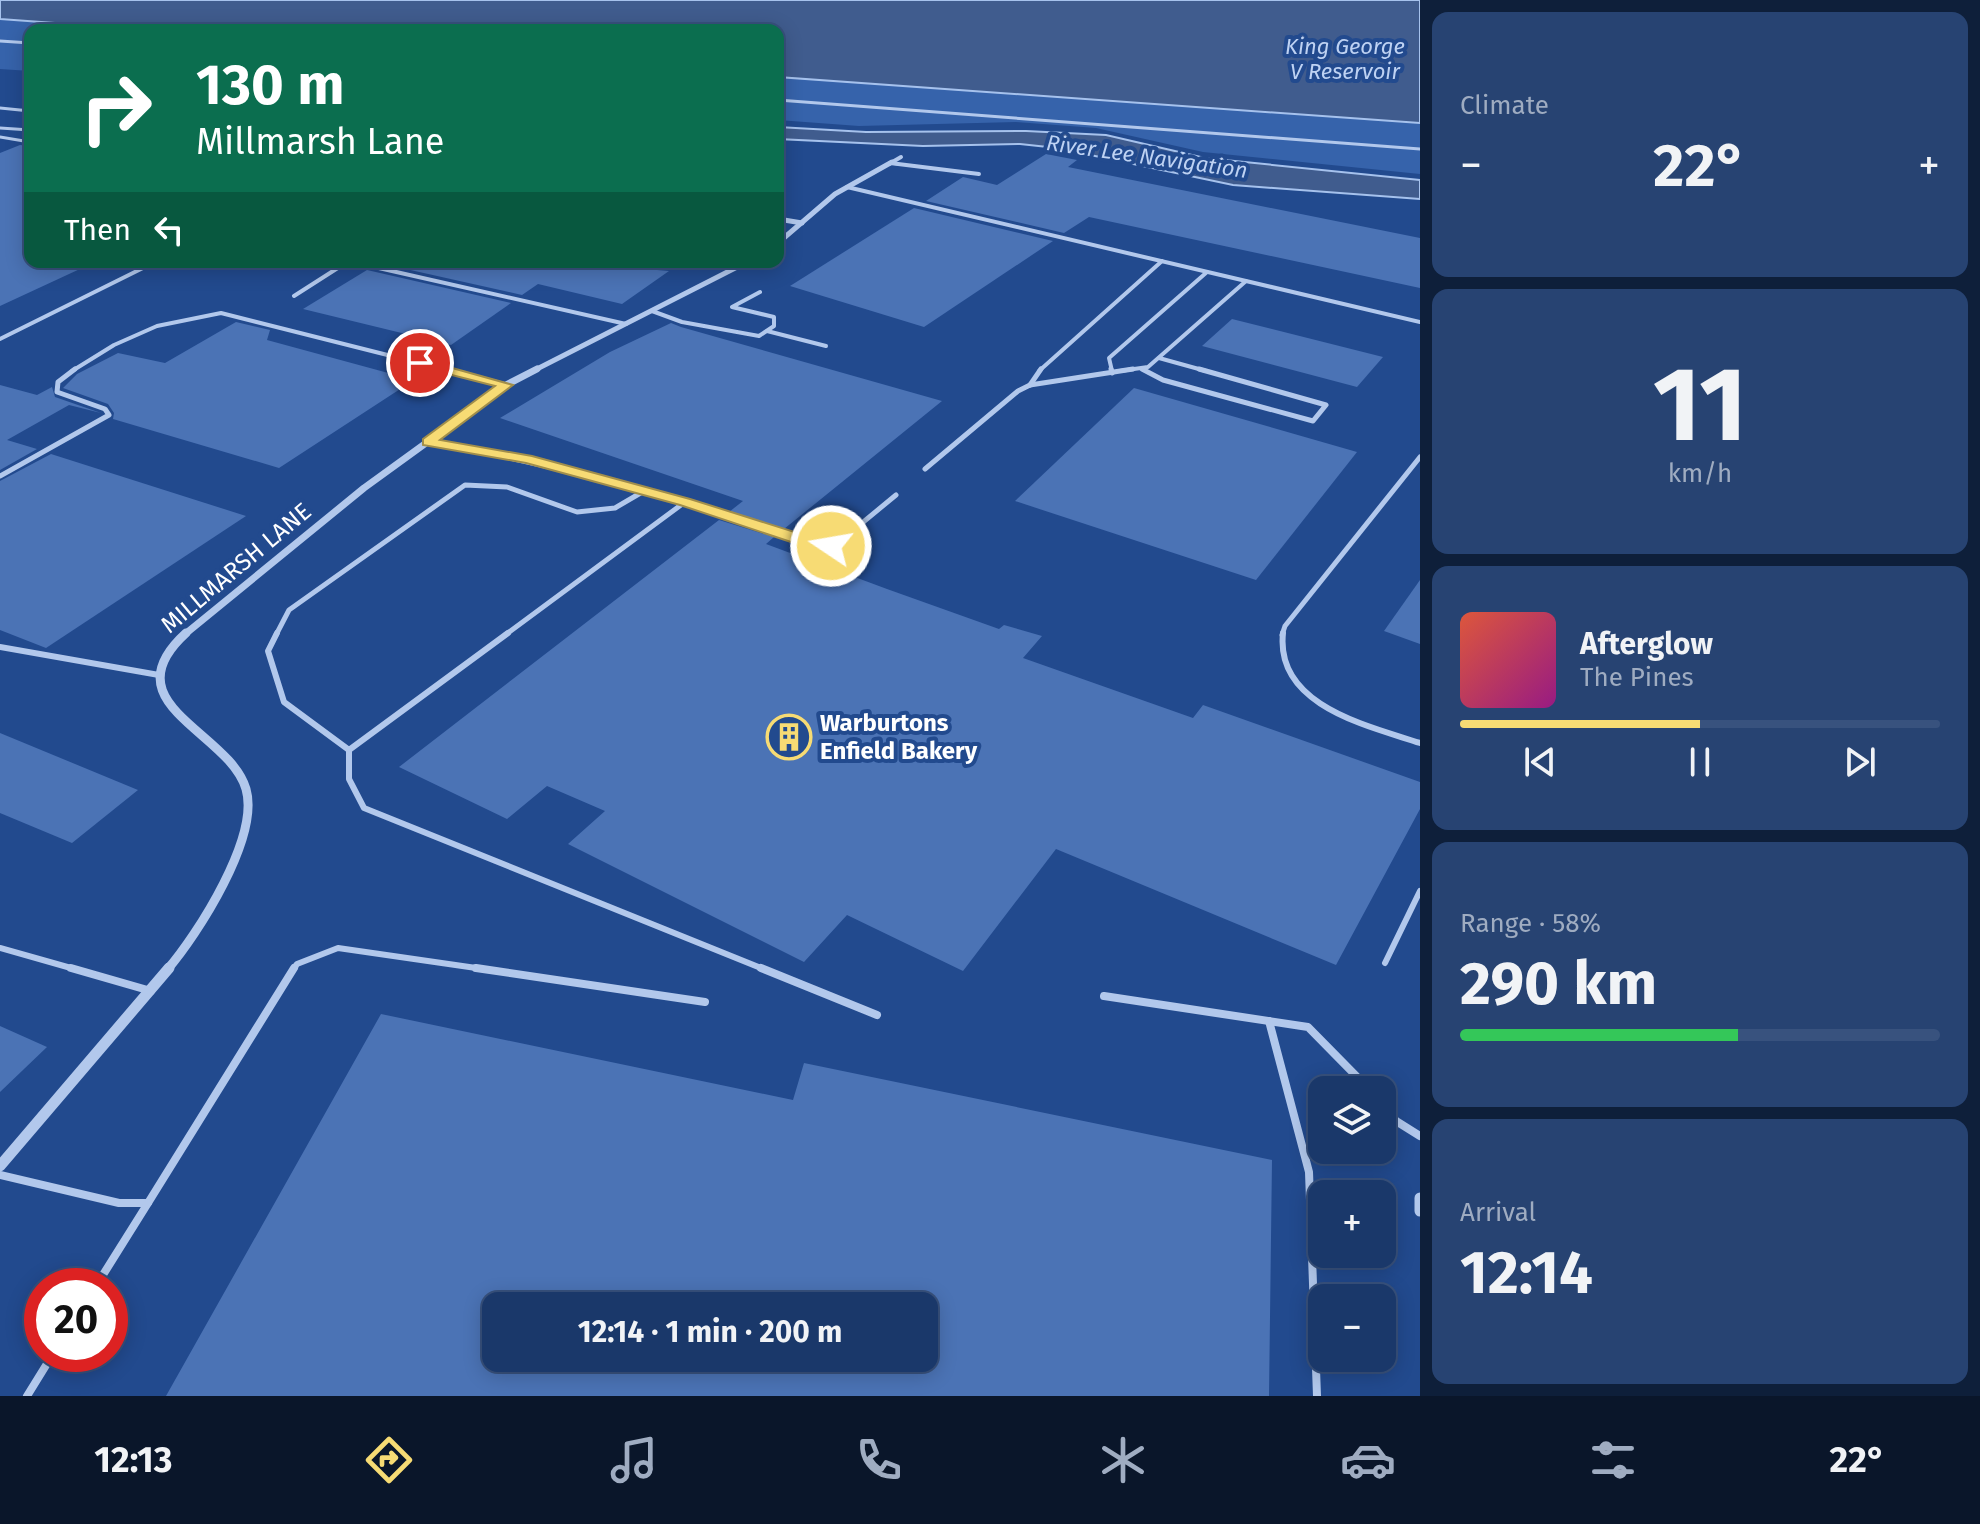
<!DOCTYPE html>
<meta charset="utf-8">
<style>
:root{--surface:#1a386a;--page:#274372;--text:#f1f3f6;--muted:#9facc1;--line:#38527e;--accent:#f7db74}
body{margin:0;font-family:"Fira Sans",sans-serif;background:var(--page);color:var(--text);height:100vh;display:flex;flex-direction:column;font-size:30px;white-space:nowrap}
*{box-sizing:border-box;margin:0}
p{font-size:26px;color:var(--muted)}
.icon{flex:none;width:44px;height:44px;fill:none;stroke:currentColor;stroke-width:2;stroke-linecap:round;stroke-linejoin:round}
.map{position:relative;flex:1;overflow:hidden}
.drawer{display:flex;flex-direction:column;gap:12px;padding:12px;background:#0e1f3a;width:560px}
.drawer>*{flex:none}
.hud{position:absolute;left:24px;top:24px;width:760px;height:244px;border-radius:16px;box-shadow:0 4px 20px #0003,0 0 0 2px var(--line);background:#0b6e4f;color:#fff;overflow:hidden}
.tools{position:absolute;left:1308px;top:1076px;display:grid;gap:16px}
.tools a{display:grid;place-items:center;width:88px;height:88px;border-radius:16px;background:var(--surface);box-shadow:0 4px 20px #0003,0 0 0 2px var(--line);font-size:40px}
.speed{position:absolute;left:24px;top:1268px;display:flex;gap:16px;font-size:40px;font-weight:700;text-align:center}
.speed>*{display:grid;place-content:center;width:104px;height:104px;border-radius:50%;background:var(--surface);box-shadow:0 4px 20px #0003,0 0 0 2px var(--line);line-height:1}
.speed .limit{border:12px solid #d22;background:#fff;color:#111}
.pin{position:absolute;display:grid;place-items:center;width:68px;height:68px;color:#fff;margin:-34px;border:4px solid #fff;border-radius:50%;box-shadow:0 2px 8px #0007}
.me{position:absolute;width:88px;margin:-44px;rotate:282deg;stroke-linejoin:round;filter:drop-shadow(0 0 6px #0008)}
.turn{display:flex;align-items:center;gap:28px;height:168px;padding:0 40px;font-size:36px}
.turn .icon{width:104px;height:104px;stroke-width:2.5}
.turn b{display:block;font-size:56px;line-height:68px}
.then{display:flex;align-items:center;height:76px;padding:0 40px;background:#0003;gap:16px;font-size:30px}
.big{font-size:60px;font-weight:700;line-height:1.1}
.drawer .widget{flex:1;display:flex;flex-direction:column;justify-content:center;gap:12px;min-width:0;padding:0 28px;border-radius:16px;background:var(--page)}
.drawer .dial{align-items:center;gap:0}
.dial b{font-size:104px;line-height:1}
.song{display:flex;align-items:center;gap:24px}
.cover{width:96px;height:96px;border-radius:12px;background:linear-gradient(135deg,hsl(10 70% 55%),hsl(310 70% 35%))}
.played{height:8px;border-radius:4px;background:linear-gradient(90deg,var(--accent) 50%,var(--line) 50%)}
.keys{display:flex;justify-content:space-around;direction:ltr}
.heat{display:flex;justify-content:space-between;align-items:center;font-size:44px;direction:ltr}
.charge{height:12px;border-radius:6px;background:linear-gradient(90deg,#34c759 58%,var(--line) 0)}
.trip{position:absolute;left:482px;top:1292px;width:456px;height:80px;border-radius:16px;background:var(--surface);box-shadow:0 4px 20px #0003,0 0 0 2px var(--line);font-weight:700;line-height:80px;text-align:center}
.dock{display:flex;height:128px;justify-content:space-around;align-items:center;background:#0a162a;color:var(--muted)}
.dock .icon{width:56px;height:56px}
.dock .current{color:var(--accent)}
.dock b{font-size:36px;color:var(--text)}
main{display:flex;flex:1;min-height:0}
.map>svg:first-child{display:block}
.green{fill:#3663ab}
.water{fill:#405c8e;stroke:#a6c2ed;stroke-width:2}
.building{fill:#4b73b5;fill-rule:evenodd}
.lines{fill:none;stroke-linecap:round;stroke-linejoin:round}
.service-far4{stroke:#b2c8ec;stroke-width:3}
.service-far3{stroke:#b2c8ec;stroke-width:4}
.service-far2{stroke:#b2c8ec;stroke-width:5}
.service-far1{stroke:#b2c8ec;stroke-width:6}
.service{stroke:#b2c8ec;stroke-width:8}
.minor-far4{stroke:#b2c8ec;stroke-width:4}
.minor-far3{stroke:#b2c8ec;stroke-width:5}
.minor-far2{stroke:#b2c8ec;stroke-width:7}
.minor-far1{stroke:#b2c8ec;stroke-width:9}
.minor{stroke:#b2c8ec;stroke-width:11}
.route{fill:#f7db74;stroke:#a18e4b;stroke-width:2}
.labels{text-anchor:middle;stroke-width:8;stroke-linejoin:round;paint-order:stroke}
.far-water-label{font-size:22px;font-style:italic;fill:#bed2f3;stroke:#224a8e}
.street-label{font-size:24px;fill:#fff;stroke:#224a8e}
.poi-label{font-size:24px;font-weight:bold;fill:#fff;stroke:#224a8e;text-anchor:start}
</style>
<main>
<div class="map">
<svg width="1420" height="1396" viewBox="0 0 1420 1396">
<rect width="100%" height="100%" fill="#224a8e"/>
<g class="green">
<polygon points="0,19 151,30 30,30 30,71 0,69"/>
<polygon points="778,77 1420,123 1420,174 1203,152 1096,128 1016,122 859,126 778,120"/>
</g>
<g class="water">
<polygon points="0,0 1420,0 1420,123 778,77 778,30 151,30 0,19"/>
<polygon points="778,127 866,132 1026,131 1106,135 1205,158 1420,180 1420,199 1233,185 1057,148 1020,144 923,146 778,139"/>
</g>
<g class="building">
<polygon points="20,145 30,146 30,262 95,262 0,306 0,153"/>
<polygon points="1046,154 1077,160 1068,167 1420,238 1420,288 1089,217 1064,233 926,201 963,177 997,185"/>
<polygon points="914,208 1053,241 924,327 790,286"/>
<polygon points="581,262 613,269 624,262 667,262 657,270 669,271 622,304 538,284 522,295 379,263"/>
<polygon points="367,270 511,303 451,345 303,309"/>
<polygon points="1232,319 1383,357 1357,387 1202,346"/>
<polygon points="236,322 270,330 267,340 414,380 279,468 113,419 114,413 108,404 63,388 77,374 118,353 165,363"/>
<polygon points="671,323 681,327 942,401 784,529 729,512 743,501 500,418 610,352"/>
<polygon points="0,385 37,395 52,387 55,397 101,413 69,405 7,440 37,449 0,470"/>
<polygon points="1134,388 1357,452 1256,580 1015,501"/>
<polygon points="51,454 246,516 46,648 0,630 0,481"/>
<polygon points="719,520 774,537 766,544 887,589 999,629 1004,625 1042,636 1023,658 1193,718 1203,705 1420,782 1420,809 1336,965 1056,849 963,971 847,915 804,962 568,844 605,811 547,786 507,819 399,767"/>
<polygon points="1420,580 1420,644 1384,631"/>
<polygon points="0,733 138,790 72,843 0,813"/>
<path d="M381 1014 793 1100 804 1063 1272 1160 1269 1396H166ZM496 1306H924V1358H496Z"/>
<polygon points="0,1026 47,1047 0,1092"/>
</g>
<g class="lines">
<g class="service-far4">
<polyline points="0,41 30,43"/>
<polyline points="778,100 1420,149"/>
<polyline points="0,108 30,111"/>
<polyline points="0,128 30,130"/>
<polyline points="0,137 30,142"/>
<polyline points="890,163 898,164"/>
</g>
<g class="service-far3">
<polyline points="890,163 979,174"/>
<polyline points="847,187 1420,322"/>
<polyline points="294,296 344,264 361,264 626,324"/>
<polyline points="652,311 682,322 759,336 774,326 774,317 732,307 760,292"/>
<polyline points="767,331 826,346"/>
<polyline points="0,339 155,262"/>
<polyline points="1159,358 1206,371"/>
<polyline points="1142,369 1146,371"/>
<polyline points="72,371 114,345 157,326 221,313 451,371"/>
<polyline points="1039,371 1162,261"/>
<polyline points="1112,371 1109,358 1207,272"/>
<polyline points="1120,371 1148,367 1246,281"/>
</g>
<g class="service-far2">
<polyline points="444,369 506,385"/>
<polyline points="1111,369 1112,373"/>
<polyline points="1142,369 1163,380 1313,421 1326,405 1199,369"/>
<polyline points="1030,385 1041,369"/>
<path d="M428 442C562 465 689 503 818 546L839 542 896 495"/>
<polyline points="925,469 1018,391 1030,385 1133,369"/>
<polyline points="0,476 109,415 105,409 57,392 58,382 75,369"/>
<polyline points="276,635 289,610 465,485 507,487 577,512 615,508 644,491"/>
<polyline points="505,635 685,502"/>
<polyline points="1282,635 1285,626 1420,457"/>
</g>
<g class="service-far1">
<polyline points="277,633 268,651 284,702 349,750"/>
<polyline points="508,633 349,750 349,779 364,808 766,970"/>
<path d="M1283 633C1275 706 1369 726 1420 743"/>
<polyline points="0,647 159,675"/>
<polyline points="0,948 78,970"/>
<polyline points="1385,963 1420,891"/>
<polyline points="293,970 297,964 338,948 490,970"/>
</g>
<g class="service">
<polyline points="71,968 151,991"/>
<polyline points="476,968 705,1002"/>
<polyline points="761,968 877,1015"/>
<polyline points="1104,996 1308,1027 1370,1090"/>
<polyline points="1269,1021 1309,1172 1317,1396"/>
<polyline points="1382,1105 1396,1121 1420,1136"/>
<polyline points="0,1175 119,1203 148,1203 294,968"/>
<polyline points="96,1286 148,1203"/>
<polyline points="27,1396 53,1354"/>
</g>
<polyline class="minor-far4" points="889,164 901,157"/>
<g class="minor-far3">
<polyline points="778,219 802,223"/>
<polyline points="778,243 835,194 892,162"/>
<polyline points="533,371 747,262"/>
</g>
<polyline class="minor-far2" points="184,635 364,488 506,385 537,369"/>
<path class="minor-far1" d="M167 970C198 934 260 837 246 789 229 731 108 704 186 633"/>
<g class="minor">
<polyline points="0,1166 169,968"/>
<polyline points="1420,1198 1420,1211"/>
</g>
</g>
<polygon class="route" points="420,359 513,385 440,440 532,456 690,499 839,546 818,551 680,505 526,463 423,445 423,439 495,386 416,366 414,363"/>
<defs>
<g id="building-ring" transform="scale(2.3)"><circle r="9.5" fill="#224a8e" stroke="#f7db74" stroke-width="1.5"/><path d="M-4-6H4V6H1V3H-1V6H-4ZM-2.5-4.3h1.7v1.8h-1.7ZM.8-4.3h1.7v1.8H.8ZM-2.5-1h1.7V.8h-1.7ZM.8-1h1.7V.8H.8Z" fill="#f7db74"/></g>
</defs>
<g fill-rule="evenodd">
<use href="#building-ring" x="789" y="737"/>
</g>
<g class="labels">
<g class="far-water-label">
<text x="1345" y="54">King George<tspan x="1345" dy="25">V Reservoir</tspan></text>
<text transform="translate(1147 156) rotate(8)" y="8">River Lee Navigation</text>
</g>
<g class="street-label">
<text transform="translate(236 568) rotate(-40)" y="8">MILLMARSH LANE</text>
</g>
<g class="poi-label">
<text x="820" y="731">Warburtons<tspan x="820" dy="28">Enfield Bakery</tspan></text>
</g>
</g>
</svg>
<div class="tools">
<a><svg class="icon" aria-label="layers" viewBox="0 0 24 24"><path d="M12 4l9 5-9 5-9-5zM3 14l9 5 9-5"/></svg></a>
<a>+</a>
<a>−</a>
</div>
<div class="speed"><div class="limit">20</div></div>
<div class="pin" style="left:420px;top:363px;background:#d93025"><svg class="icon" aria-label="arrive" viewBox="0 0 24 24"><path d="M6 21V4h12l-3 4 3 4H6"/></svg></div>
<svg class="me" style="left:831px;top:546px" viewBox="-20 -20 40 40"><circle r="17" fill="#f7db74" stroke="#fff" stroke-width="3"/><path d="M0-11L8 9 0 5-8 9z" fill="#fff"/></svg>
<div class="trip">12:14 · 1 min · 200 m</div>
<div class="hud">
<div class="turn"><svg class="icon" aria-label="right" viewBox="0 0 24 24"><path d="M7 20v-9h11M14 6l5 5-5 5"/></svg><div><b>130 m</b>Millmarsh Lane</div></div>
<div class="then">Then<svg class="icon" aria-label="left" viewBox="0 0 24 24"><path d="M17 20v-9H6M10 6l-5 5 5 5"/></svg></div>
</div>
</div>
<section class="drawer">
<div class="widget"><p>Climate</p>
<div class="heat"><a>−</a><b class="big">22°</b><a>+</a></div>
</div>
<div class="widget dial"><b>11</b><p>km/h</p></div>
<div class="widget">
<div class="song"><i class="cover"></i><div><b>Afterglow</b><p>The Pines</p></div></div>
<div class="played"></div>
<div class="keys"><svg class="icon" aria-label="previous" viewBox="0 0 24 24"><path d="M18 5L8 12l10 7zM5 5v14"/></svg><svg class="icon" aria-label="pause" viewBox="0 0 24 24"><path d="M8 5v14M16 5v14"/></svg><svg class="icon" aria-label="next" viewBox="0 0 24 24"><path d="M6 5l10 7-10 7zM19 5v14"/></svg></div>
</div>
<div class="widget"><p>Range · 58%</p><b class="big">290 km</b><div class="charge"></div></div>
<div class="widget"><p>Arrival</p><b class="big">12:14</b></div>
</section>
</main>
<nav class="dock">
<b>12:13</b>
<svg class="icon current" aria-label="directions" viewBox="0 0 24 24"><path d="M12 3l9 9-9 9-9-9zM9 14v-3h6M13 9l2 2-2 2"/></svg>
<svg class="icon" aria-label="music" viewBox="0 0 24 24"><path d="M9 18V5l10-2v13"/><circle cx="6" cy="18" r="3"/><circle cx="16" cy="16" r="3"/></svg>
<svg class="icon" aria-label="phone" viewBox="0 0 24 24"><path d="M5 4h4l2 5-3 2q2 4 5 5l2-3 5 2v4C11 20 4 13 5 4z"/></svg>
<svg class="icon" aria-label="climate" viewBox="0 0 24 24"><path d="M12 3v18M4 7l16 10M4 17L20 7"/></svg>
<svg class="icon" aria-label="car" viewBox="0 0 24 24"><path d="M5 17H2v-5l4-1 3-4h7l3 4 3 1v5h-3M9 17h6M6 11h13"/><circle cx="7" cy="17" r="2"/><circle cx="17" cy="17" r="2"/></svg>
<svg class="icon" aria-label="filters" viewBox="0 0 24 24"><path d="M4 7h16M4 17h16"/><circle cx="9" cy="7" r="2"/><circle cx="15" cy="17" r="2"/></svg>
<b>22°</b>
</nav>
